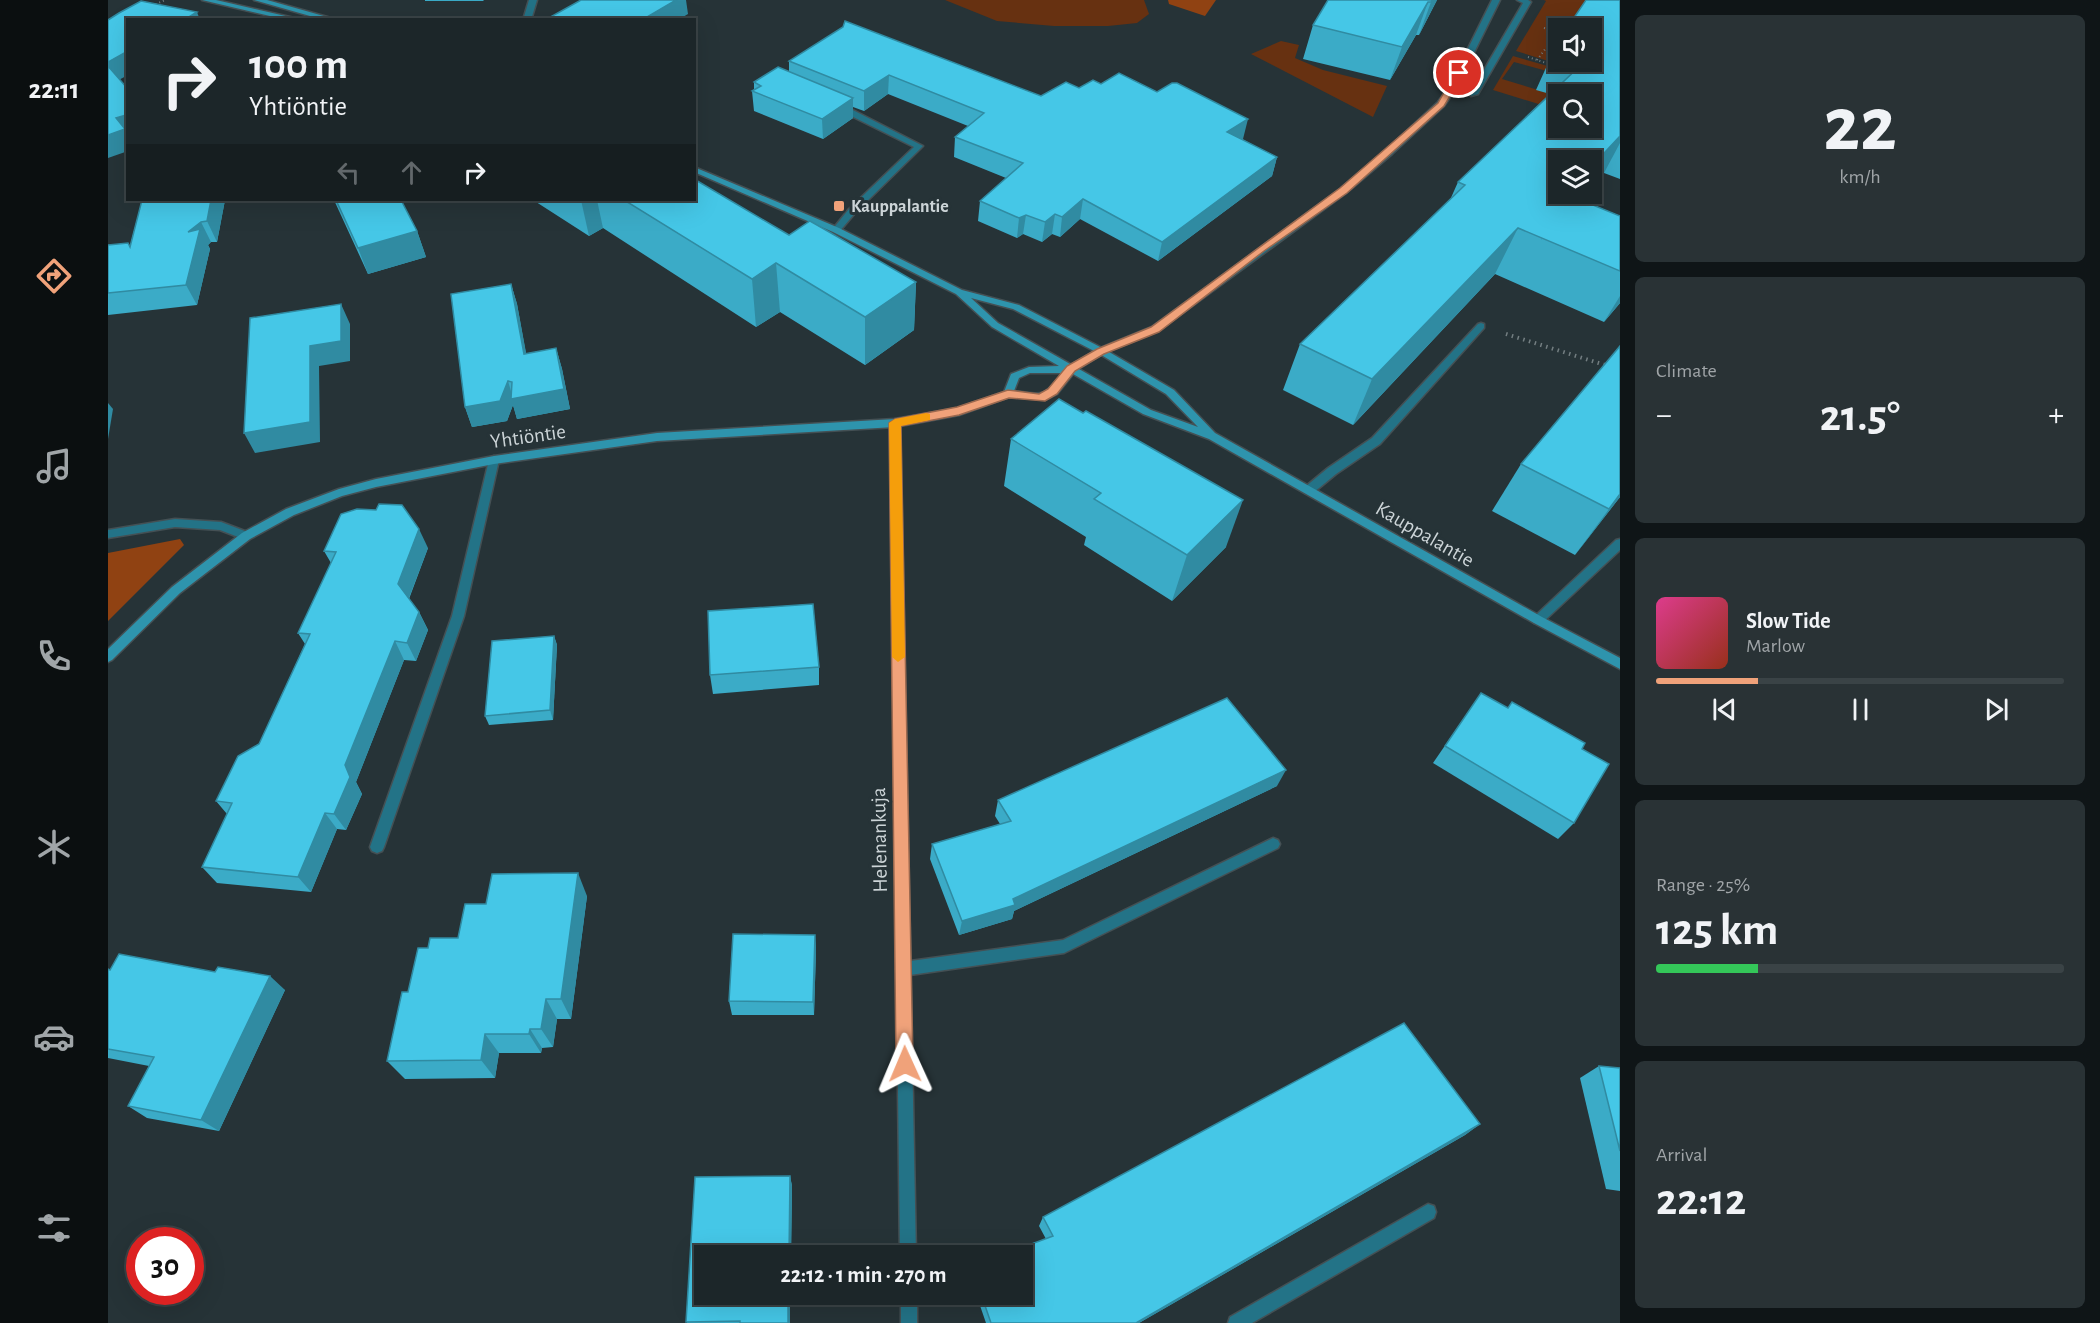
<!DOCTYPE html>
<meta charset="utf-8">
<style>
:root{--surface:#1c2629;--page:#293235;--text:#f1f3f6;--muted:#a0a5a8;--line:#3a4346;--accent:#f0a27a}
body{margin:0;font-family:"Alegreya Sans",sans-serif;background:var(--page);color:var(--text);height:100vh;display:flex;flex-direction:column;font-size:22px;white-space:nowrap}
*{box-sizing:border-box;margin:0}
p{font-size:20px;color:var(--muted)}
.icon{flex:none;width:33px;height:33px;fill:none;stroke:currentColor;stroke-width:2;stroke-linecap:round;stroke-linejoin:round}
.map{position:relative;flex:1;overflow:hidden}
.details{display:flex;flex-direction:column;gap:15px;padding:15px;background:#0f1517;width:480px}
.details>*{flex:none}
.guide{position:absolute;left:18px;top:18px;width:570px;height:183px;border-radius:0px;box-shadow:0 6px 24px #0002,0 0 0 2px var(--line);background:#1c2629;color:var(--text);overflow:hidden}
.tools{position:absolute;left:1440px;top:18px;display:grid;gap:12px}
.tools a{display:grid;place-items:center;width:54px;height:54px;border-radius:0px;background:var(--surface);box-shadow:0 6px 24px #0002,0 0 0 2px var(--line);font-size:30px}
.speed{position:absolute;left:18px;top:1227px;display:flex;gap:12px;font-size:30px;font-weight:700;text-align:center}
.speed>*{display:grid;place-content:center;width:78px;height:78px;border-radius:50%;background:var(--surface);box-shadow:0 6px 24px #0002,0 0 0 2px var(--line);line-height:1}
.speed .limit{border:9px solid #d22;background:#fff;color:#111}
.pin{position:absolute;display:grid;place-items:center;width:51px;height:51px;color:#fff;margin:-26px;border:3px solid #fff;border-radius:50%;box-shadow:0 2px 6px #0007}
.me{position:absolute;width:66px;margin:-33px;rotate:359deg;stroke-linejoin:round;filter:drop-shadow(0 0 4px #0008)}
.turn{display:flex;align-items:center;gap:21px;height:126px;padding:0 24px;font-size:27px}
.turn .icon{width:78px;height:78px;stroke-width:2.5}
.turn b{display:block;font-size:42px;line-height:51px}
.lanes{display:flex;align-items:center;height:57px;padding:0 24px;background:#0003;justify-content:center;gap:30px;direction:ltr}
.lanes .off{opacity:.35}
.big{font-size:45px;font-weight:600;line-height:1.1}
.details .card{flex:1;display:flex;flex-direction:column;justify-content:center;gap:9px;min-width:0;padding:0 21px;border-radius:9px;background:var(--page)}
.details .dial{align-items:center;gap:0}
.dial b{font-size:78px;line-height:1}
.song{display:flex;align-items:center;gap:18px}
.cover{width:72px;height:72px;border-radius:9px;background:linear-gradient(135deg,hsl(330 70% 55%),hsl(10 70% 35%))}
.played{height:6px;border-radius:3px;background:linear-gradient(90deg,var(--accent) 25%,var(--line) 25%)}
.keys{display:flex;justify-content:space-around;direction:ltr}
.heat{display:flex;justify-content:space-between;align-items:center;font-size:33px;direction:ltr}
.charge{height:9px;border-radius:4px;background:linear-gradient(90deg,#34c759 25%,var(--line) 0)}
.trip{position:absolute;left:586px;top:1245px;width:339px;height:60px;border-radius:0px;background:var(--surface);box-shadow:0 6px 24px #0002,0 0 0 2px var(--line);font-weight:600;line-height:60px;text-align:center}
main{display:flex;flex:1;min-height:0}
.dock{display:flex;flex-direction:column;width:108px;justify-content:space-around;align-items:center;background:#0b0f10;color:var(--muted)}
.dock .icon{width:42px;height:42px}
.dock .selected{color:var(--accent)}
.dock b{font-size:27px;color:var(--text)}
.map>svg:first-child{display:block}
.green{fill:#673111}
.forest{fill:#904212}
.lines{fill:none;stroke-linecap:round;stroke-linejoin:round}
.lane-casing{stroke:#445054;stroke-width:3}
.street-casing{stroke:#445054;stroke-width:3}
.secondary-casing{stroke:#445054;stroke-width:3}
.path-far1{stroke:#737e81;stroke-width:2;stroke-dasharray:1 3;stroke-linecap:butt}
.path{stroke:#737e81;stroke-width:4;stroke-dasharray:1.5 4.5;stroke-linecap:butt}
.lane{fill:#237387;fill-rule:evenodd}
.street{fill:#237387;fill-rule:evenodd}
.secondary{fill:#2e94ad;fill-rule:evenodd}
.wall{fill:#3babc7}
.shaded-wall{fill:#308ba2}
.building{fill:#45c7e7;stroke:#308ba2;stroke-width:1.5;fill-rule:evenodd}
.route{fill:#f0a27a;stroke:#9c694f;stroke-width:1.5}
.slow{fill:#f59e0b}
.poi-dot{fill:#f0a27a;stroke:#263337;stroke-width:2}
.labels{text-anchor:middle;stroke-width:6;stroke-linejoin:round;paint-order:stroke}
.far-poi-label{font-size:18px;font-weight:bold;fill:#ccd4d7;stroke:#263337;text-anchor:start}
.street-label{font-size:21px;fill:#ccd4d7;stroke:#263337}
</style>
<main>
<nav class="dock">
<b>22:11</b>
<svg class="icon selected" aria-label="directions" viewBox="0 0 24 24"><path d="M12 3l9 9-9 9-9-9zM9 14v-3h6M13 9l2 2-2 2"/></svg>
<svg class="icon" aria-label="music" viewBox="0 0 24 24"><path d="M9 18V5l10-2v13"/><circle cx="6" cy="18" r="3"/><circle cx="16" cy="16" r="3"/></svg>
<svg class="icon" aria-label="phone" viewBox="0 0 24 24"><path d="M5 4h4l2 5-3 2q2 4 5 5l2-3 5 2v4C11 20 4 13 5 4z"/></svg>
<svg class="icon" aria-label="climate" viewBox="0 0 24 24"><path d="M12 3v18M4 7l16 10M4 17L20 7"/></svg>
<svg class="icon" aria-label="car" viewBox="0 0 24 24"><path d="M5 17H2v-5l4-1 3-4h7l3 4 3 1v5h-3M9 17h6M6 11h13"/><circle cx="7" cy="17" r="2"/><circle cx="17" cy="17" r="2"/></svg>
<svg class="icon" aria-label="filters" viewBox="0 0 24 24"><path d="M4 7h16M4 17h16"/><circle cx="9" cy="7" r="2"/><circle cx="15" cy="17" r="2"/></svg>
</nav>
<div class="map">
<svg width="1512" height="1323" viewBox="0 0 1512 1323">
<rect width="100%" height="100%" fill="#263337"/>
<g class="green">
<polygon points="837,0 1036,0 1041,14 1029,23 1000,26 946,26 889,21"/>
<polygon points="1436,0 1512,0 1484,28 1450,28 1450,55 1447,61 1466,69 1408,51 1438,1"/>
<polygon points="1173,41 1191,45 1187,58 1215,70 1279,86 1265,117 1143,54"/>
<polygon points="1405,56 1464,73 1461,77 1406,62 1394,79 1450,96 1450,110 1385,90"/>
</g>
<g class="forest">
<polygon points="1060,0 1108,0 1097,16 1061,4"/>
<polygon points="72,539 76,545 0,621 0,553"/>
</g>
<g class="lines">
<g class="lane-casing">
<g id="lane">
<polygon points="1409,0 1420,0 1423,2 1370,94 1363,96 1362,94 1415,3"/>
<polygon points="729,105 735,105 815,146 747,213 731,232 728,233 724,230 741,209 806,147 729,109"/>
<polygon points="1373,323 1376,324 1376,328 1272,444 1228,474 1205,493 1197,493 1196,490 1197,487 1220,468 1264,438 1370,324"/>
<polygon points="386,456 391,460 356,616 276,847 274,851 269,853 264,851 262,847 344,616 381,460"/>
<polygon points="1512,539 1512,550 1434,623 1426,623 1424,620 1426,617 1508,540"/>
<polygon points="1165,838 1170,840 1172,844 1170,848 956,953 795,976 790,974 788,969 790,964 795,962 955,940"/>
<polygon points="1320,1204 1326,1206 1328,1212 1326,1218 1144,1323 1120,1323 1122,1317"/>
</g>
</g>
<g class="street-casing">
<g id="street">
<polygon points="421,0 429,0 423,20 415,20"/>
<polygon points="1384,0 1392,0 1348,89 1336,106 1284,154 1238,193 1050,331 996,353 967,371 959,371 959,367 990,349 1044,327 1232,189 1278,150 1330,102 1341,87"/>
<polygon points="787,419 792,423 808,1256 792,1256 782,423"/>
<polygon points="67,519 113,522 142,533 144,536 138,540 112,530 67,527 0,538 0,530"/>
<rect x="793" y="1294" width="16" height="29"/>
</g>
</g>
<g class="secondary-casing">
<g id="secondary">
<polygon points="94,0 108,0 195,20 179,20"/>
<polygon points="146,0 159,0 230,20 216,20"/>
<path d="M586 167 731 228 854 290 911 305 996 349 1066 390 1107 433 1434 617 1512 658V669L1426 623 1101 439 1035 414 965 374 949 394 937 400 901 397 851 415 787 427 549 441 386 464 268 487 234 496 186 515 142 539 72 593 4 660 0 662V649L64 587 134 533 178 509 231 489 268 479 386 456 549 433 787 419 850 408 896 392 903 374 921 367 951 366 884 327 848 294 725 232 586 172ZM863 298 905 309 990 353 1058 394 1090 427 1043 410 890 323ZM922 373H955C936 397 936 395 906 391L911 378Z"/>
</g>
</g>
<g class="path-far1">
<polyline points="44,6 57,0"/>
<polyline points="1436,28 1449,32"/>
<polyline points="1420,57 1444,65"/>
<polyline points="1429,60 1450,32"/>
<polyline points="1474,195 1496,204"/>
</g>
<polyline class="path" points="1398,334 1500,366"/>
<use href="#lane" class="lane"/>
<use href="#street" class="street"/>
<use href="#secondary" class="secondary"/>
</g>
<g class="wall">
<polygon points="317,0 376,0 375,1 317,1"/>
<polygon points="1329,0 1311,35 1308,35 1282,80 1195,59 1205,25"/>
<polygon points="1512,0 1512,179 1496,173 1484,186 1484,160 1471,199 1512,216 1512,303 1496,322 1387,274 1245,425 1175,390 1192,344 1342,200 1350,182 1442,94 1428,90 1450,41 1450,62 1484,62"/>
<polygon points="681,61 933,96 993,84 1135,139 1134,139 1169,157 1164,176 1050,261 972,219 952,237 944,234 934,242 915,234 909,238 870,221 872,201 898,178 846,157 847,137 860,126 780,94 756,111 745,107 745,118 715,139 646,111 644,91 646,90 646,82 681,72"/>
<polygon points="34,200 117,200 109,242 103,242 100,245 102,249 89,305 0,315 0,245 22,246"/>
<polygon points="226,200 293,200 309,231 318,257 260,274"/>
<polygon points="425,200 586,200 808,282 806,330 757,365 672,312 648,327 495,228 481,236"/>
<polygon points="403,284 409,304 418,354 448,348 454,369 462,409 409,419 405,405 399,421 364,427 357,407"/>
<polygon points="903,439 1118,547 1064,601 976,545 978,537 896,486"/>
<polygon points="1413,464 1512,497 1467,555 1384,511"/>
<polygon points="320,548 301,599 311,612 320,630 308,661 296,660 248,782 254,794 238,830 229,829 203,892 109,883 94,867 119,814 108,801 151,744 197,644 190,633 223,563 216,551"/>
<polygon points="446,636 449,645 445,720 381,725 377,716"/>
<polygon points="711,667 711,685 605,694 602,675"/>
<polygon points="1373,693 1474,749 1466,823 1450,839 1325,763"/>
<polygon points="1169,786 906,911 904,919 851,935 822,859 824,844 892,824 887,816 890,800"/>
<polygon points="479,896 463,1019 449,1019 445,1047 434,1048 433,1053 391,1053 387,1078 297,1079 279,1061 300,992 320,948 350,938 378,904"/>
<polygon points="707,935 708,950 706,1015 624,1015 621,1001"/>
<polygon points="0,969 107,972 177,990 111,1131 39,1118 20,1106 41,1066 0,1058"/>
<polygon points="1491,1066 1512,1068 1512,1191 1498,1189 1472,1078"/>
<polygon points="1372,1124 1357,1135 1031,1323 878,1323 868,1294 915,1294 938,1239 931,1226 935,1217"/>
<polygon points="682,1176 684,1186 683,1256 597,1256 597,1294 682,1294 682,1323 579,1323 587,1177"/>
</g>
<g class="shaded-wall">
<polygon points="568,0 578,0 580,14 570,20 534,20"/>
<polygon points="1324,0 1329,0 1311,35 1323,2"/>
<polygon points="1320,2 1308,35 1282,80 1294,47"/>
<polygon points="89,12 92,20 76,20"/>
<polygon points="20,51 20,75 7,82 0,68 0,62"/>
<polygon points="781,75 780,94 756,111 756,91"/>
<polygon points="745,98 745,118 715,139 714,119"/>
<polygon points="18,115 20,117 20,151 0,158 0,135 8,118"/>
<polygon points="1140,119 1135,139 1114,152 1119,132"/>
<polygon points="1512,136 1512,143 1496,173 1484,186 1484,166"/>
<polygon points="1169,157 1164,176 1050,261 1054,242"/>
<polygon points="1457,194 1477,194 1433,240"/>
<polygon points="975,199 972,219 952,237 954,217"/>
<polygon points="103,200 117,200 109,242 99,221"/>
<polygon points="473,200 489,200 495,228 481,236"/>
<polygon points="947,214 944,234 934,242 937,222"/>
<polygon points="918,215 915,234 909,238 911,218"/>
<polygon points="93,222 103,242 100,245 102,249 89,305 78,285 80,232"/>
<polygon points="1410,228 1387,274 1245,425 1264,379"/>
<polygon points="309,231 318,257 260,274 250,248"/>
<polygon points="668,263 672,312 648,327 644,279"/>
<polygon points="808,282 806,330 757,365 757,317"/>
<polygon points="403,284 409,304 422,374 416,354"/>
<polygon points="1512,296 1512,303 1496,322"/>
<polygon points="233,304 242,324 242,361 211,366 212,442 147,453 136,433"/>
<polygon points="448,348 454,369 462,409 409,419 405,405 399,421 364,427 357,407 400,381 405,398"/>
<polygon points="0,403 5,409 0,439"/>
<polygon points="1512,494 1512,497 1467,555 1501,509"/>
<polygon points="1135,500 1118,547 1064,601 1079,555"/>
<polygon points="311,529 320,548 299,603 290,584"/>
<polygon points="311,612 320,630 308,661 299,643"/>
<polygon points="446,636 449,645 445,720 442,710"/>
<polygon points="287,641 296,660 248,782 254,794 238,830 226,814 237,765"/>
<polygon points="1178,770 1169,786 906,911 904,919 851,935 854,921 905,899"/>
<polygon points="217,813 229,829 203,892 190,877"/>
<polygon points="470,873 479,896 463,1019 453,999"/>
<polygon points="707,935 708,950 706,1015 705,1002"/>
<polygon points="162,976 177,990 111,1131 93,1120"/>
<polygon points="438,999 449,1019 445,1047 433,1029"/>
<polygon points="422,1029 434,1048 433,1053 421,1034"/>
<polygon points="377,1034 391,1053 387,1078 373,1060"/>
<polygon points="1372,1124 1357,1135 1031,1323 1028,1323"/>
<polygon points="682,1176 684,1186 683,1256 681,1256"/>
<rect x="680" y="1294" width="2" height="29"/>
</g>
<g class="building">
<polygon points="473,0 568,0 534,20 437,20"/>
<polygon points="1220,0 1324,0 1323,2 1320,2 1294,47 1205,25"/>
<path d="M1478 0H1512V136L1484 166V160H1450V194H1458L1512 216V271L1410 228 1264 379 1192 344 1357 185 1350 182 1476 62H1484V28H1459ZM1450 94H1484V128H1450Z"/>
<polygon points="33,1 89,12 76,20 20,20 20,51 0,62 0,20 11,13"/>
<polygon points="737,21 933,96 958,82 971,88 985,80 993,84 1011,73 1049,92 1064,83 1069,83 1140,119 1119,132 1169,157 1054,242 975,199 954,217 947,214 937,222 918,215 911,218 872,201 915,163 847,137 876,113 781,75 756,91 681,61 735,27"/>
<polygon points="0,66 20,89 20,115 18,115 8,118 17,129 0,135"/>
<polygon points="670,67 745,98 714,119 644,91 653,86 646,82"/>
<polygon points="586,179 681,235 702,221 808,282 757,317 668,263 644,279 516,200 586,200"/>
<polygon points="34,200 103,200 99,221 93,222 80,232 92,229 78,285 0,293 0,245 20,243 22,247"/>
<polygon points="228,200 293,200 309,231 250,248"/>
<polygon points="403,284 416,354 448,348 456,389 403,399 404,382 400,381 392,401 357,407 343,294"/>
<polygon points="233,304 233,341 202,346 202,422 136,433 142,318"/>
<polygon points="1512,346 1512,494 1501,509 1413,464"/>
<polygon points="951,399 975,413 978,411 1135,500 1079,555 986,499 993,493 903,439"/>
<polygon points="271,504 294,505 311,529 290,584 311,612 299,643 287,641 237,765 242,777 226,814 217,813 190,877 94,867 124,803 108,801 130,756 151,744 202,634 190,633 228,552 216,551 233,514 249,509 268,510"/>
<polygon points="705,604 711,667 602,675 600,611"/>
<polygon points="446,636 442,710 377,716 384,641"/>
<polygon points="1373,693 1400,708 1404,702 1477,743 1474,749 1501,764 1466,823 1337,746"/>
<polygon points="1119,698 1178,770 905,899 907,905 854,921 824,844 903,821 890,800"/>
<polygon points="470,873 453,999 438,999 433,1029 422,1029 421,1034 377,1034 373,1060 279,1061 294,992 300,992 310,948 320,948 322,938 350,938 357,904 378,904 384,874"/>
<polygon points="625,934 707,935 705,1002 621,1001"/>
<polygon points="11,954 107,972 110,967 162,976 93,1120 20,1106 46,1057 0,1049 0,969 2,970"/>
<polygon points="1296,1023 1372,1124 1028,1323 883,1323 873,1294 915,1294 915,1256 891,1256 945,1236 935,1217"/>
<polygon points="1491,1066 1512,1068 1512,1151"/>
<polygon points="682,1176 681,1256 597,1256 597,1294 680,1294 680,1323 632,1323 632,1321 578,1322 587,1177"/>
</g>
<polygon class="route" points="1348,71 1356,73 1336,106 1239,193 1156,251 1051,332 996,354 967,371 949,394 937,401 901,398 851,415 793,426 805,1064 803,1070 797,1073 791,1070 788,1064 781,423 787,419 849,407 900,390 931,394 940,389 959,366 989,349 1043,327 1232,188 1330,103"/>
<polygon class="slow" points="818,413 822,414 822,420 793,426 797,657 790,662 784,657 781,423 787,419"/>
<rect class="poi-dot" x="725" y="200" width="12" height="12" rx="3"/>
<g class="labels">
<g class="far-poi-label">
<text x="743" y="212">Kauppalantie</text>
</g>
<g class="street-label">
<text transform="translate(420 436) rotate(-8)" y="7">Yhtiöntie</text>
<text transform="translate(1317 534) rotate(30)" y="7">Kauppalantie</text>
<text transform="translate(771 840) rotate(-91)" y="7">Helenankuja</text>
</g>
</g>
</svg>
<div class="tools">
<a><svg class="icon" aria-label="sound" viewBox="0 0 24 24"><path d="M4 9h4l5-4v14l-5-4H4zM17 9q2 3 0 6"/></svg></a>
<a><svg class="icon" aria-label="search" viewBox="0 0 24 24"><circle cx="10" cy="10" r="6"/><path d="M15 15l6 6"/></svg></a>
<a><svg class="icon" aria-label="layers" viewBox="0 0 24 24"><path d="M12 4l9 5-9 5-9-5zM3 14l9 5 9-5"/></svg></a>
</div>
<div class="speed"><div class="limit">30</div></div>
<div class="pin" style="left:1351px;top:73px;background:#d93025"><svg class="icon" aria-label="arrive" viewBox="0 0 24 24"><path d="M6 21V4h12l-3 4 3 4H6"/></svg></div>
<svg class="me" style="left:797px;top:1064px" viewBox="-20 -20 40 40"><path d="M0-17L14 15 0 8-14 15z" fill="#f0a27a" stroke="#fff" stroke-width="4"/></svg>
<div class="trip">22:12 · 1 min · 270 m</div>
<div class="guide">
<div class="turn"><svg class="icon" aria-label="right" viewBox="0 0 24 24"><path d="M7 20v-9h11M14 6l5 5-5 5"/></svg><div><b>100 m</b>Yhtiöntie</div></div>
<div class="lanes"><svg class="icon off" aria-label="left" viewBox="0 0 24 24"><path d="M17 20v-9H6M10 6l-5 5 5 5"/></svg><svg class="icon off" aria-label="ahead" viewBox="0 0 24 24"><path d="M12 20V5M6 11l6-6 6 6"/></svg><svg class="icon" aria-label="right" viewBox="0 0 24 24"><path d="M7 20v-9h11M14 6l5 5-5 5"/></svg></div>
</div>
</div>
<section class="details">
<div class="card dial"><b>22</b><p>km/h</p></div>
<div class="card"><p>Climate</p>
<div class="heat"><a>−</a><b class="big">21.5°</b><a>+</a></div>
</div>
<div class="card">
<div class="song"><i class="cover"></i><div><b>Slow Tide</b><p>Marlow</p></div></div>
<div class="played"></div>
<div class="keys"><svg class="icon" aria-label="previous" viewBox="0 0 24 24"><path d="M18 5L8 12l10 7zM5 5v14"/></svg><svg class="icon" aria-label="pause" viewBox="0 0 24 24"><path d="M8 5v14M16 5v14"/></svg><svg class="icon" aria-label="next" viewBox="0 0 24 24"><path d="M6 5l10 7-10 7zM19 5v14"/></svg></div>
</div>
<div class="card"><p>Range · 25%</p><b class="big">125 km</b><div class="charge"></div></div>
<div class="card"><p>Arrival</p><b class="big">22:12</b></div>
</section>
</main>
